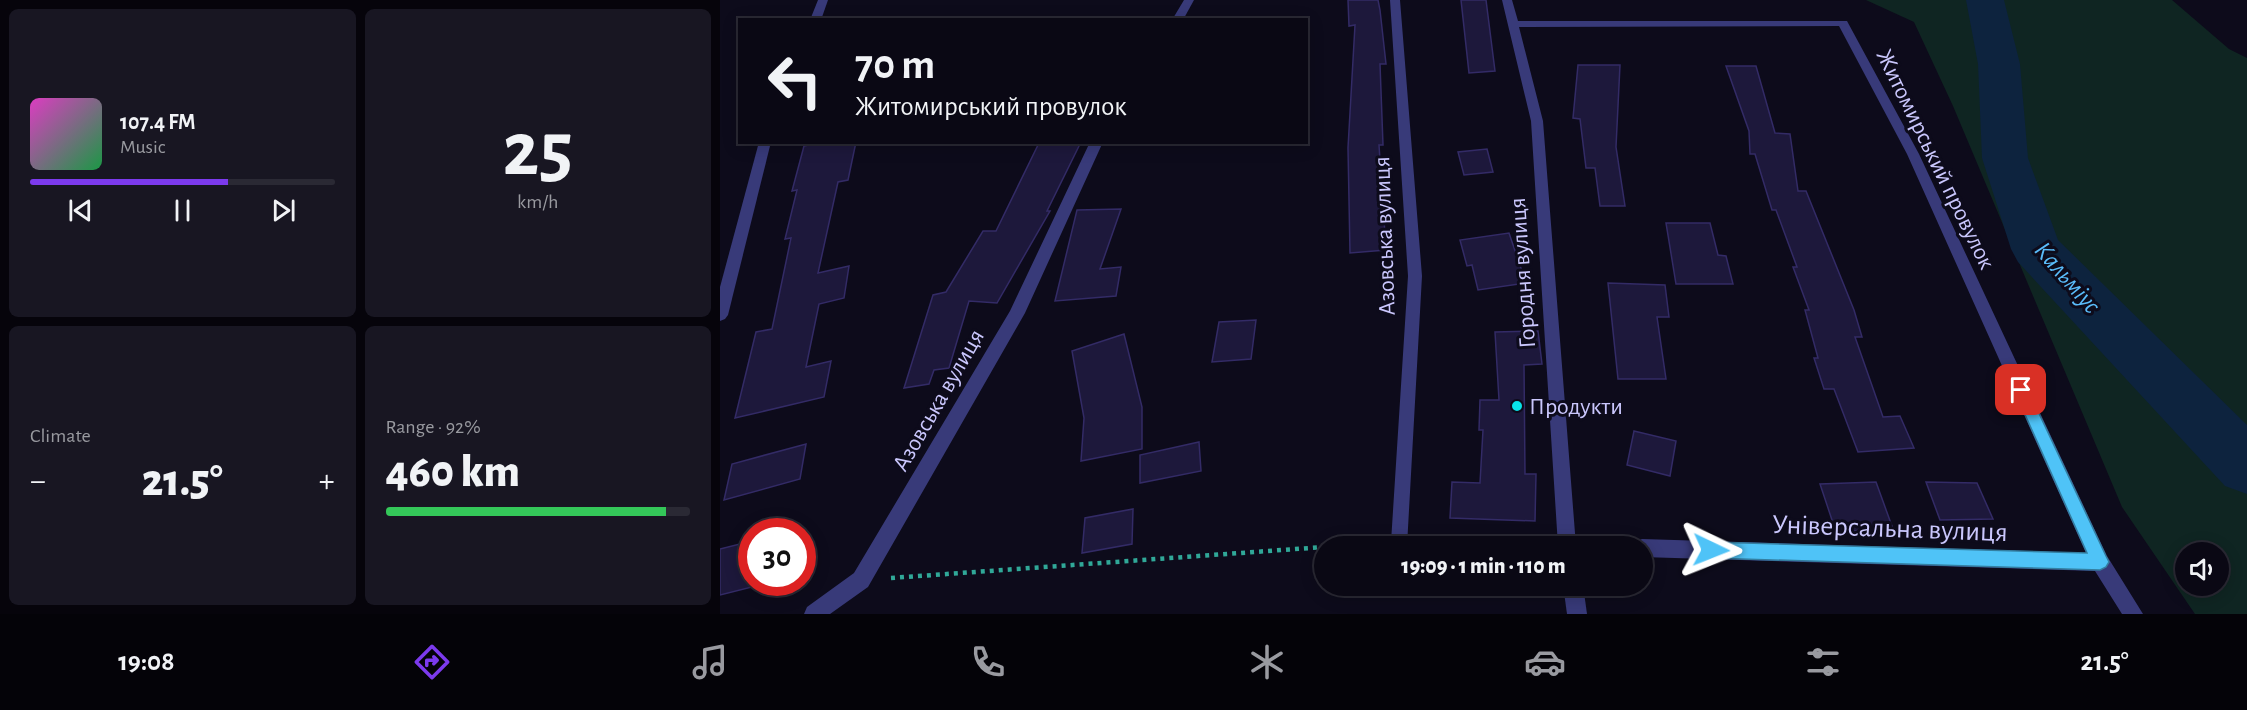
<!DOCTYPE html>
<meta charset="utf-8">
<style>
:root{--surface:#0a0814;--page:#181622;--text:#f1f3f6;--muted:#999aa0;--line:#2a2934;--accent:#7c3aed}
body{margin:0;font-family:"Alegreya Sans",sans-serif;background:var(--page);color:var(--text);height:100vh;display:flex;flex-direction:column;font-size:22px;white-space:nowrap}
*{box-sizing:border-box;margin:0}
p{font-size:20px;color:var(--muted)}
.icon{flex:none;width:33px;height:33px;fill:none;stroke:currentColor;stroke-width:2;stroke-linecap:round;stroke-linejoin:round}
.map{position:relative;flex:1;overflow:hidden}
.details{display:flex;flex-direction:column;gap:9px;padding:9px;background:#06040b;width:720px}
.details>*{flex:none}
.banner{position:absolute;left:18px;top:18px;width:570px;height:126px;border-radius:0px;box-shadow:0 3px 15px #0003,0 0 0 2px var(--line);background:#0a0814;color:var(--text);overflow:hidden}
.buttons{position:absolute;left:1455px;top:542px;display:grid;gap:12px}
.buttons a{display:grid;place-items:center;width:54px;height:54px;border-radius:50%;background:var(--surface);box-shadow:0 3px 15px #0003,0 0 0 2px var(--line);font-size:30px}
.speed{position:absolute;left:18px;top:518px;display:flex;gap:12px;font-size:30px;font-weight:700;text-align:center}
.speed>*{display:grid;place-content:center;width:78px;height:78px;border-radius:50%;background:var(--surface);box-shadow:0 3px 15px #0003,0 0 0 2px var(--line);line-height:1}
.speed .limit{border:9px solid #d22;background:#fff;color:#111}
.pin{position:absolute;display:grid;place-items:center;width:51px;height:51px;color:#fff;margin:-26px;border-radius:12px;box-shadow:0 3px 9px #0006}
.me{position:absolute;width:66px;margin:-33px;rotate:92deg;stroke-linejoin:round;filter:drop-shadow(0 0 4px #0008)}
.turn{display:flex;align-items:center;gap:21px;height:126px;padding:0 18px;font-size:27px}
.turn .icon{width:78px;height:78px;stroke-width:2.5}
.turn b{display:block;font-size:42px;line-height:51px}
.big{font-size:45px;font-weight:800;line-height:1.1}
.details .tile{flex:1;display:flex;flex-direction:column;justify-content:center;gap:9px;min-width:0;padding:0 21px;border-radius:9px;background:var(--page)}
.details .dial{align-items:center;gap:0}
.dial b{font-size:78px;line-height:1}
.song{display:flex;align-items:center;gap:18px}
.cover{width:72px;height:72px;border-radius:9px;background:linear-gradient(135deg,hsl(310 70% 55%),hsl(140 70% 35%))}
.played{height:6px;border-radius:3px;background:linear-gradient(90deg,var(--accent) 65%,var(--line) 65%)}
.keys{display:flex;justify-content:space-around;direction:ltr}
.heat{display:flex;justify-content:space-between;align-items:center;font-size:33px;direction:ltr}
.charge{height:9px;border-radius:4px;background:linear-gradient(90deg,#34c759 92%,var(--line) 0)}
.details .tiles{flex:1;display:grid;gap:9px;grid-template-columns:repeat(2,1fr)}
.trip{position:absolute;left:594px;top:536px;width:339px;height:60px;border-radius:30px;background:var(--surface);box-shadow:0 3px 15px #0003,0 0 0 2px var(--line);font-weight:800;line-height:60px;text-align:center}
.menu{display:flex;height:96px;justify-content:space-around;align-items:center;background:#040308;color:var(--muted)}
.menu .icon{width:42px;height:42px}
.menu .current{color:var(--accent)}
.menu b{font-size:27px;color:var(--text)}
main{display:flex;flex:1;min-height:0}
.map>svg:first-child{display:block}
.green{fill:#0f2522;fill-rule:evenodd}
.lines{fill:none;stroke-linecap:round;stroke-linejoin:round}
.river{fill:#0d233e;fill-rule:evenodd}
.building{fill:#1d183b;stroke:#332b66;stroke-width:1.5}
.path{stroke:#30a898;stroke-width:4.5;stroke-dasharray:4 5;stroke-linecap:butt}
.minor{fill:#383a79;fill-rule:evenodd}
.route{fill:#4fc3f7;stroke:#337fa1;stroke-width:1.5}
.poi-dot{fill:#08e2e8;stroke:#0d0b1b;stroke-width:2}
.labels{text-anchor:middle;stroke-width:6;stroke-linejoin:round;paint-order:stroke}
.street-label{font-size:24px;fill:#cac7fd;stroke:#0d0b1b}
.poi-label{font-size:24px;fill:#cac7fd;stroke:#0d0b1b;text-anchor:start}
.water-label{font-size:26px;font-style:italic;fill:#59bbf9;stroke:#0d0b1b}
.near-street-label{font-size:28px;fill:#cac7fd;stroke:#0d0b1b}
</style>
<main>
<section class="details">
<div class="tiles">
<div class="tile">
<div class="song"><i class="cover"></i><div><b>107.4 FM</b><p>Music</p></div></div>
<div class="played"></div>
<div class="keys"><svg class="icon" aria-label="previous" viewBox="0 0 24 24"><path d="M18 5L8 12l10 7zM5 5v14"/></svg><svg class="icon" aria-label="pause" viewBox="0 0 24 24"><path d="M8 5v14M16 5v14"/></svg><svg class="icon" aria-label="next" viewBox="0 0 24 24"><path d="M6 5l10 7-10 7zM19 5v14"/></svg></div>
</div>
<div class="tile dial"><b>25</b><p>km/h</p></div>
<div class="tile"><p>Climate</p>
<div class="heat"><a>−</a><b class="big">21.5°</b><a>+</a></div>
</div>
<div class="tile"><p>Range · 92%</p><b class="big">460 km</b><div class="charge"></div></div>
</div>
</section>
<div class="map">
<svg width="1527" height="614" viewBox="0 0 1527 614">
<rect width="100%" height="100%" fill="#0d0b1b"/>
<path class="green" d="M1146 0H1452L1509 49 1527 58V614H1475L1402 507 1233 106 1194 22ZM1466 552H1498V585H1466Z"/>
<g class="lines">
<polygon class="river" points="1246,0 1284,0 1300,64 1308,158 1338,240 1527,425 1527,494 1505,486 1298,262 1291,249 1262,158 1258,64"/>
</g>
<g class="building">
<polygon points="628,0 658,0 660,10 666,64 660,64 663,145 659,145 666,250 630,253 628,148 635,25 629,26"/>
<polygon points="741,0 766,0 775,71 749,73"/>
<polygon points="858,65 900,65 896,147 905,206 880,206 875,168 866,168 860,119 853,118"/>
<polygon points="1006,66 1036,66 1055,133 1070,134 1078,191 1086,191 1134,310 1142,337 1135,337 1163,417 1180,416 1194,448 1138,452 1114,389 1104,389 1094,358 1098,358 1085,310 1089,310 1073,267 1077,267 1056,210 1052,210 1035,154 1030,154 1029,131"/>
<polygon points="103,142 136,142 128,180 118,182 98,273 129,266 124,298 99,304 86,367 111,361 104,397 15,418 36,332 52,329 71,238 65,239 77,190 72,191 84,146"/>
<polygon points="319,143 360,144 327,211 330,211 277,303 249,301 229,368 214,370 209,384 184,388 213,295 226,292 263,231 276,231"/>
<polygon points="767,149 773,172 744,175 738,152"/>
<polygon points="401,209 380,269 401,267 396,296 335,301 357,210"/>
<polygon points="946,223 990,223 998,255 1006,256 1013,284 956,284"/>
<polygon points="789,233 806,283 758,290 752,265 747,266 740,240"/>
<polygon points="888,283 945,285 949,317 937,317 946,379 898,379"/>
<polygon points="536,320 531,359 492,362 499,322"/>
<polygon points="818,331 822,364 804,365 805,474 816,474 815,521 730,518 732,482 760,483 763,430 759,430 760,400 779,400 775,332"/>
<polygon points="404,334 422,407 422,449 361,461 364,418 352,351"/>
<polygon points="914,431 956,441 950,476 907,465"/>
<polygon points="479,442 481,471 420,483 420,455"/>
<polygon points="86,444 80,479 4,500 12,464"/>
<polygon points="1156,482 1173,529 1116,532 1100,484"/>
<polygon points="1206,482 1257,483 1273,519 1220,520"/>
<polygon points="413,509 412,544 362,553 365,518"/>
<polygon points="32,541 32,587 0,595 0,549"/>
</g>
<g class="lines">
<g class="path">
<polyline points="702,542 823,545"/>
<polyline points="620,546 658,543"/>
<polyline points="171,578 604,547"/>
</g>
<g class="minor">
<polygon points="98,0 108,0 101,20 90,20"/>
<polygon points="464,0 474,0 463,20 452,20"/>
<polygon points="670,0 680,0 702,276 687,546 673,546 671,542 688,276"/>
<polygon points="782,0 792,0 798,21 1127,21 1199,154 1387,556 1423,614 1402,614 1375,571 922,557 922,546 914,546 915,542 922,539 1366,553 1187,154 1119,26 799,27 823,121 856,546 838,546 811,121"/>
<polygon points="39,142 51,142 8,315 5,319 0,321 0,287"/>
<polygon points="370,142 383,142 305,313 148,587 110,614 84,614 87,607 134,573 290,311"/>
<polygon points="843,585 863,585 867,614 847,614"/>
</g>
</g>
<polygon class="route" points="1301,384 1306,386 1308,390 1386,556 1389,562 1386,567 1380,570 991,558 985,556 983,550 985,544 991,542 1367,553 1294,390 1296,386"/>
<circle class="poi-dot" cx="797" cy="406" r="6"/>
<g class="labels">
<g class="street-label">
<text transform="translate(1216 159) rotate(64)" y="8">Житомирський провулок</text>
<text transform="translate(664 236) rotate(-92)" y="8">Азовська вулиця</text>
<text transform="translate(802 273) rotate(-94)" y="8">Городня вулиця</text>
<text transform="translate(218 400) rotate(-60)" y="8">Азовська вулиця</text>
</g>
<g class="poi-label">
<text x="809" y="414">Продукти</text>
</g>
<g class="water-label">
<text transform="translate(1348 277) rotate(49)" y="9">Кальміус</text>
</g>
<g class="near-street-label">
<text transform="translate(1170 527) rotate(2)" y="10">Універсальна вулиця</text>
</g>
</g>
</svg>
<div class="buttons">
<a><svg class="icon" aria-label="sound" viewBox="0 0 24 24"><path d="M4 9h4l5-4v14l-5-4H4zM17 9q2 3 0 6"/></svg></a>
</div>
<div class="speed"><div class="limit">30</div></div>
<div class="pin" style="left:1301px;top:390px;background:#d93025"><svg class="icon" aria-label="arrive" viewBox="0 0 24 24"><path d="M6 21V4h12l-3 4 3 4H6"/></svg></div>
<svg class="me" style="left:991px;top:550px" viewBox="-20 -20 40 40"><path d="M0-17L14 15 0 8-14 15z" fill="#4fc3f7" stroke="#fff" stroke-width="4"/></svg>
<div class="trip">19:09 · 1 min · 110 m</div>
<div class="banner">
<div class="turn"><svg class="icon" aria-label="left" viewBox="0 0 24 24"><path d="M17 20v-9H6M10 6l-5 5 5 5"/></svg><div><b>70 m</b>Житомирський провулок</div></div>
</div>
</div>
</main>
<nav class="menu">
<b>19:08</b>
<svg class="icon current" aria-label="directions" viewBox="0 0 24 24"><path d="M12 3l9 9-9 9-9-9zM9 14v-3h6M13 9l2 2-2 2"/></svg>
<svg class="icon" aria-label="music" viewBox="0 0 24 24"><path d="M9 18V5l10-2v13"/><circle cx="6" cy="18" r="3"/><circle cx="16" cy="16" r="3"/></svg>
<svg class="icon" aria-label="phone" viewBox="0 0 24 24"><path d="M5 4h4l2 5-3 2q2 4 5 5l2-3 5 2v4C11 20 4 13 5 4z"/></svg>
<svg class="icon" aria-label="climate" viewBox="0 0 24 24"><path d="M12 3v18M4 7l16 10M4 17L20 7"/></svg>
<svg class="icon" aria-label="car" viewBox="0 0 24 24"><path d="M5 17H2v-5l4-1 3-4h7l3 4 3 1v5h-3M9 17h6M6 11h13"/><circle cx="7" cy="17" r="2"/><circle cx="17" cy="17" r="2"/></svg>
<svg class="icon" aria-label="filters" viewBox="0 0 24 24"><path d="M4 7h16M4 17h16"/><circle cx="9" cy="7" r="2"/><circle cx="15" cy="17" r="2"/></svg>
<b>21.5°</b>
</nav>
